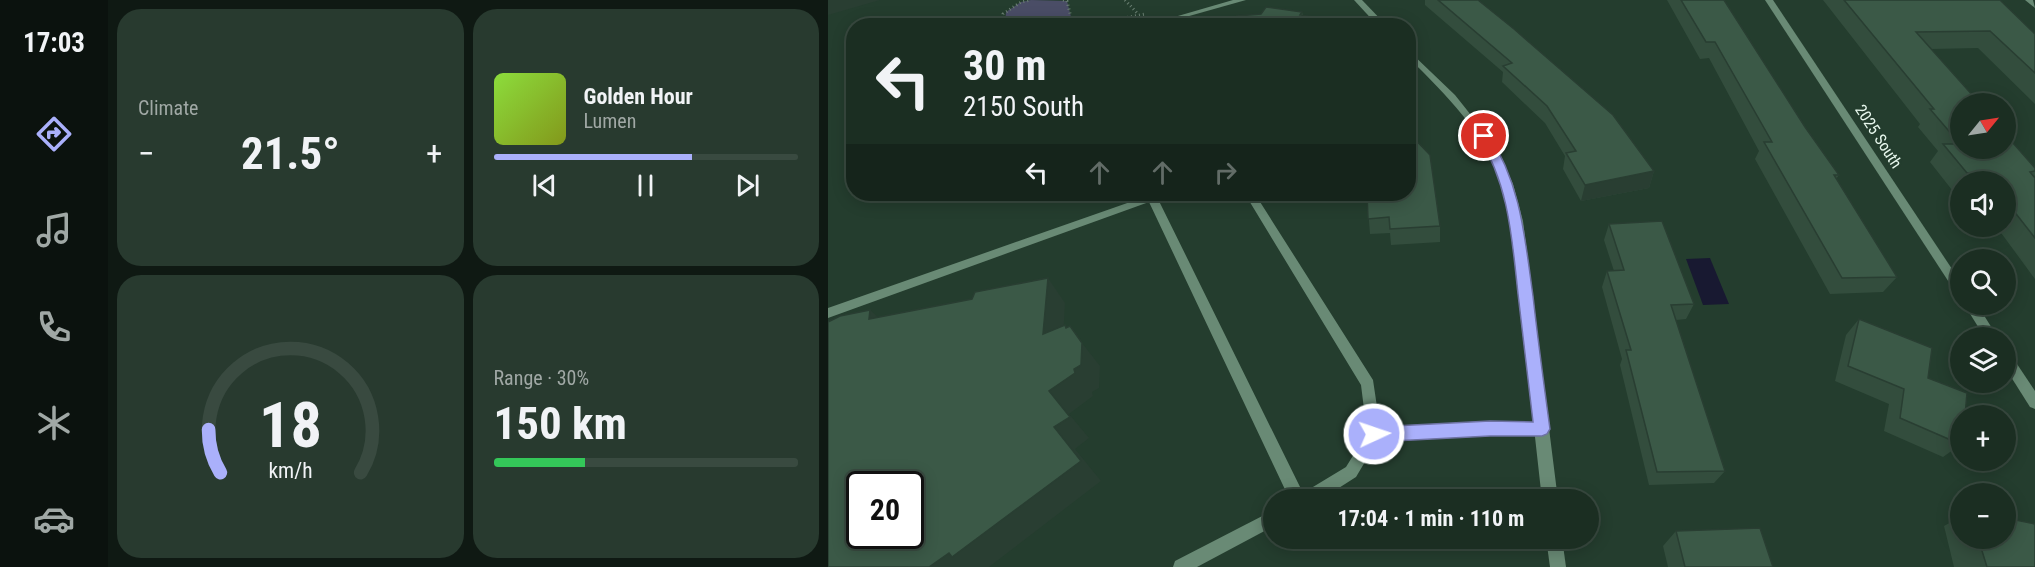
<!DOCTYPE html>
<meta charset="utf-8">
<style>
:root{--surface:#1b2e22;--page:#283a2f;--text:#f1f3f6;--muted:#a0a8a5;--line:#394a40;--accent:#aab0fb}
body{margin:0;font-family:"Roboto Condensed",sans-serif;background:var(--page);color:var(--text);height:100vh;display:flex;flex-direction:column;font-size:22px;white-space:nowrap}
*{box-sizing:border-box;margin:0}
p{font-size:20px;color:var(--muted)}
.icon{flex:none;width:33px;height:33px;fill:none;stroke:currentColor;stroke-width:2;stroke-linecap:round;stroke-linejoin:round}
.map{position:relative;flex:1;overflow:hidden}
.side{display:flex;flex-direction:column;gap:9px;padding:9px;background:#0f1913;width:720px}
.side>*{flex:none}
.banner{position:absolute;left:18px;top:18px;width:570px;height:183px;border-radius:24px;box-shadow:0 3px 15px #0003,0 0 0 2px var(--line);background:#1b2e22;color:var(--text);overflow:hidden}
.needle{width:39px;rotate:60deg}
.fabs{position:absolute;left:1122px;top:93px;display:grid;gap:12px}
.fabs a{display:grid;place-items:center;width:66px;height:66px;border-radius:50%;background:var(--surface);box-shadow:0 3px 15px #0003,0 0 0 2px var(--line);font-size:30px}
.speed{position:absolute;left:18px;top:471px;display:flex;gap:12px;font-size:30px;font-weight:700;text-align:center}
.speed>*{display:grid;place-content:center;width:78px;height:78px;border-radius:50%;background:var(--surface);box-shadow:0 3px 15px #0003,0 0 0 2px var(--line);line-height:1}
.speed .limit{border:3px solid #111;border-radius:9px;background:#fff;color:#111}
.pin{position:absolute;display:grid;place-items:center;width:51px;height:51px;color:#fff;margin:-26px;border:3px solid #fff;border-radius:50%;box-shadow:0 2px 6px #0007}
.me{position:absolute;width:66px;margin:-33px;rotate:87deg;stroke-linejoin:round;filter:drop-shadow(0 0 4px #0008)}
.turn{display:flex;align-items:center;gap:21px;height:126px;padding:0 18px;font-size:27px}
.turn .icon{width:78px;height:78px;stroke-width:2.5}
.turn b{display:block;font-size:42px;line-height:51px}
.lanes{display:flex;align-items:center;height:57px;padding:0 18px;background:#0003;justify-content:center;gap:30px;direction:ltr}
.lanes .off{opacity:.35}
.big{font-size:45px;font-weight:700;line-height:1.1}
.side .tile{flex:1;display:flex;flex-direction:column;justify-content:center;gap:9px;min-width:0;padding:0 21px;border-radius:24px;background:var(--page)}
.side .dial{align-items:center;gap:0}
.dial svg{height:156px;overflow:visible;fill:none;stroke:var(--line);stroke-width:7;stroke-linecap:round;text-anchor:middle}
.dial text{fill:var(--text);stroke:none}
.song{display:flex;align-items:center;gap:18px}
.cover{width:72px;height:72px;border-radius:9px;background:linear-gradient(135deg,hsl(90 70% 55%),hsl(70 70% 35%))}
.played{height:6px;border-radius:3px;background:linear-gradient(90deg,var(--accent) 65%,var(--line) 65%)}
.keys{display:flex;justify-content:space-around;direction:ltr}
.heat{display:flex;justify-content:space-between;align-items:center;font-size:33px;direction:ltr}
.charge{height:9px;border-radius:4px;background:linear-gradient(90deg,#34c759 30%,var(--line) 0)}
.side .tiles{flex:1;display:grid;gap:9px;grid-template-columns:repeat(2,1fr)}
.trip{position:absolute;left:435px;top:489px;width:336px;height:60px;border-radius:30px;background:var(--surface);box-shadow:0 3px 15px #0003,0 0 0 2px var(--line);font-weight:700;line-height:60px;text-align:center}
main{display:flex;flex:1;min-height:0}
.dock{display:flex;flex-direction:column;width:108px;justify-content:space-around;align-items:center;background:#0b120e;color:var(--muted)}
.dock .icon{width:42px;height:42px}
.dock .current{color:var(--accent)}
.dock b{font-size:27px;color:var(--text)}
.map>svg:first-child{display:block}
.green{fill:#4a4d66}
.water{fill:#181931}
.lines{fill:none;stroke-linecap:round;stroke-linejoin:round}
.path{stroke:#6b8073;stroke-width:3;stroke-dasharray:1 3;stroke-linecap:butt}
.service{fill:#698a75;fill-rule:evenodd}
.minor{fill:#698a75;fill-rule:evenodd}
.tertiary{fill:#698a75;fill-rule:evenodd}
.wall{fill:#334d3d}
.shaded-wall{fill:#293e32}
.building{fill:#3b5947;stroke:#293e32;stroke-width:1.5;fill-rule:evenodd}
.route{fill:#aab0fb;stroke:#6e72a3;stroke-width:1.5}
.labels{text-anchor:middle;stroke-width:4.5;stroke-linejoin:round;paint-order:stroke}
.street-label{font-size:16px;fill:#e7f7ed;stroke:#243d2e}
</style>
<main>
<nav class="dock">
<b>17:03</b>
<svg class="icon current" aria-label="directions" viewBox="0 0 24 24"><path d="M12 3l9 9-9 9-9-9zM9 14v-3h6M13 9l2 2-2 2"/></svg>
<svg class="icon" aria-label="music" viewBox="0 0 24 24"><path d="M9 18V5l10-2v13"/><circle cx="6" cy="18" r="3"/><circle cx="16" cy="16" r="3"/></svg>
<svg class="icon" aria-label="phone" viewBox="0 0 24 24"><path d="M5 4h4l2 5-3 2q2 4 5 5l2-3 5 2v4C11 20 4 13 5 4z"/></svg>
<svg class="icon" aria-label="climate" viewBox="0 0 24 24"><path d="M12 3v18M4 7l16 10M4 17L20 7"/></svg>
<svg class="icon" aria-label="car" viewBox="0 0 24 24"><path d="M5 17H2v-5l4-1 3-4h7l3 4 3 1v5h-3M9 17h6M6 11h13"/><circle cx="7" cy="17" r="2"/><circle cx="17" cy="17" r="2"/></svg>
</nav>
<section class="side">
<div class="tiles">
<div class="tile"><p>Climate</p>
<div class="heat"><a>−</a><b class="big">21.5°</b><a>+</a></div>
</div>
<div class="tile">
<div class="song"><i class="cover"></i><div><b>Golden Hour</b><p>Lumen</p></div></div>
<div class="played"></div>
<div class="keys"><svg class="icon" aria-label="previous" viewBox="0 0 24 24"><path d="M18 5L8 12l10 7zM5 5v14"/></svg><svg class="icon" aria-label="pause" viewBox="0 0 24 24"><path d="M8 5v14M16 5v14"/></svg><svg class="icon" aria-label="next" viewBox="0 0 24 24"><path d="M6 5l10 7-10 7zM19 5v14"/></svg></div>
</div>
<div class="tile dial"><svg viewBox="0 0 100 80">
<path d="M14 69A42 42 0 1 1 86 69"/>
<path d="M14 69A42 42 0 0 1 8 47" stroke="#aab0fb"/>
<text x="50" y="56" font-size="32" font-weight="700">18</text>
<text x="50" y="72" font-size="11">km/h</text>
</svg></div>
<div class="tile"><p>Range · 30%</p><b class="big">150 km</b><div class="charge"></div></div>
</div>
</section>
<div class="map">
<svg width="1207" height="567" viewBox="0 0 1207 567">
<rect width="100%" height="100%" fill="#243d2e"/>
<polygon class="green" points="203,0 239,1 245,25 177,25 178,12 193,2"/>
<polygon class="water" points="882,258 901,304 875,305 858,259"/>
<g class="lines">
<g class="path">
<polyline points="235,0 239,1 245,26"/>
<polyline points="297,0 310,14"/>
<polyline points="176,26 175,14 193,2 203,0"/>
<polyline points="256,26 317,14"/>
</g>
<g class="service">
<polygon points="325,194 329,197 475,493 518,467 539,433 533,385 417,194 427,194 545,380 552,427 662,422 714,423 719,424 721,429 719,434 714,435 662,434 550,440 528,477 492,500 462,500 321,202 0,318 0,308"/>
<polygon points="446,510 446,526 369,567 345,567 347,561"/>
</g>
<g class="minor">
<polygon points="405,0 418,0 347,20 343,18"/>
<polygon points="937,0 945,0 1132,281 1132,295 1128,293"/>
<polygon points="1197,0 1205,0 1207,8"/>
<polygon points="1136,304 1149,304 1170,338 1157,338"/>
<polygon points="1178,353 1183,355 1207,391 1207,409 1202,407 1178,369"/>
</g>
<g class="tertiary">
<polygon points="526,0 534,0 559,26 550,26"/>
<path d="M580 50 627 95 666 144 685 184 695 221 730 500H714L683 221C681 209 679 196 675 184 657 133 618 95 580 57Z"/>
<polygon points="718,538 734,538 738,567 722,567"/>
</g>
</g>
<g class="wall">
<polygon points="597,0 650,0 826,171 821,188 753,201 735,169 737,156 717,123 674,82 675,72 597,5"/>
<polygon points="839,0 896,0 977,127 1011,175 1008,179 1069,277 1055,292 1002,294 927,159 931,151 881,58 872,59"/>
<polygon points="995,0 1172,0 1207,34 1207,104 1150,48 1103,49 1147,98 1145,100 1207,168 1207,175 1206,177 1207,178 1207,279 1168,226 1178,226 1178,182 1132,182 1132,190 1124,190 1102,162 1110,151 1090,127 1092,124"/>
<polygon points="474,12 475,15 489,26 411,26 409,16"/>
<polygon points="539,194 612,226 612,242 563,245 562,233 542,234"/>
<polygon points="781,224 866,304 858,319 848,320 897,471 886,483 821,485 792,365 794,359 774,287 779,271 786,271 776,240"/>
<polygon points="1031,319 1100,378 1132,416 1132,445 1115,457 1056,431 1061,404 1007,381 1018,335"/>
<polygon points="1132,517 1132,538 1178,538 1207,567 1126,567 1116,526"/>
<polygon points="848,531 945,567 840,567 835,546"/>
</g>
<g class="shaded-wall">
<polygon points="0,0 52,0 0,15"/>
<polygon points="488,17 489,26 482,26"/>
<polygon points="826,171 821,188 753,201 757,185"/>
<polygon points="220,278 237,303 234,358 215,334"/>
<polygon points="42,310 69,334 41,319"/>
<polygon points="254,343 272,366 271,388 264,392 265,396 241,414 261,438 247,449 273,481 161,567 101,567 226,427 221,391 246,369 254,348"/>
</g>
<g class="building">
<polygon points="610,0 650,0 686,29 785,115 826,171 757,185 738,153 748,151 719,106 675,66 684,63"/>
<polygon points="853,0 896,0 977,127 1011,175 1006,175 1069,277 1014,278 936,142 944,142 887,42 878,42"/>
<polygon points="1016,0 1172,0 1207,34 1207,73 1162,31 1088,32 1147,98 1143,98 1148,104 1132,104 1132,148 1178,148 1178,135 1207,168 1207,171 1202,172 1207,178 1207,238 1178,201 1178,182 1162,182 1155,173 1139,173 1115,144 1132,144 1102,109 1106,109"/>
<polygon points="438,7 474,12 472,15 488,17 482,26 416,26 409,16 433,14"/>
<polygon points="580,132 602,155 612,226 562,229 561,217 540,219 539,194 580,194"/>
<polygon points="834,221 866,304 843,305 897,471 829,472 798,350 803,350 779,271 796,270 781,224"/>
<path d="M220 278 215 334 237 325 238 328 242 326 254 343 253 365 246 369 247 373 221 391 242 417 226 427 253 461 124 557 121 553 101 567H0V322L12 316 42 310 41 319 144 299 147 292ZM32 484H82V536H32Z"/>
<polygon points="1031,319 1104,348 1100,378 1139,393 1137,416 1132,416 1132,444 1072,418 1076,389 1020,366"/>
<polygon points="1178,518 1207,524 1207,567 1159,567 1150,538 1178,538"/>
<polygon points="932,528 945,567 857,567 848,531"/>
</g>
<path class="route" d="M656 133 660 134C693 183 697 239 705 296 710 341 716 385 722 429L719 434 714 436H662L546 442 541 440 538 434 541 429 546 427 662 421 705 422C700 379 695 337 690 294 684 239 681 184 650 136Z"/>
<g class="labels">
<g class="street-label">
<text transform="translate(1051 136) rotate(57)" y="6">2025 South</text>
</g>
</g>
</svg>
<div class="fabs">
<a><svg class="needle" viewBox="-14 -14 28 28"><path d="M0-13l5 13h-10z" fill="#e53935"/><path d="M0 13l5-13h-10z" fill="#a0a8a5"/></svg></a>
<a><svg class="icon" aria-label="sound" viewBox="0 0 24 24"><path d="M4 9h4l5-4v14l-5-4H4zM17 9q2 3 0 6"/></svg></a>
<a><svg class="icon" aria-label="search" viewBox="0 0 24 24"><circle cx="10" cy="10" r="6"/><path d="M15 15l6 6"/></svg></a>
<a><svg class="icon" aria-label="layers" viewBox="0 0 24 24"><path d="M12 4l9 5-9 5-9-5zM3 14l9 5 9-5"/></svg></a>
<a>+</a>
<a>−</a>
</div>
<div class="speed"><div class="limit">20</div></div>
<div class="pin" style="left:656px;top:136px;background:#d93025"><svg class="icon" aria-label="arrive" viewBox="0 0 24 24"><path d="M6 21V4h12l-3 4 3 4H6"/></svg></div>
<svg class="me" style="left:546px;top:434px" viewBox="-20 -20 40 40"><circle r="17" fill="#aab0fb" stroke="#fff" stroke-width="3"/><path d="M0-11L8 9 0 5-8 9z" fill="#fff"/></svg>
<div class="trip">17:04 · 1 min · 110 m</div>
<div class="banner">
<div class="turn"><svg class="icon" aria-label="left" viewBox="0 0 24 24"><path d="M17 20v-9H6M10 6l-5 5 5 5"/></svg><div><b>30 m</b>2150 South</div></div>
<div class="lanes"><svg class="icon" aria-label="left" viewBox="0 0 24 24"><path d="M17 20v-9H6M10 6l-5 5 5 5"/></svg><svg class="icon off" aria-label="ahead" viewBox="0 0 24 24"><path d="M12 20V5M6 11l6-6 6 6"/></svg><svg class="icon off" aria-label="ahead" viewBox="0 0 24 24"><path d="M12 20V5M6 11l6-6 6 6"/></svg><svg class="icon off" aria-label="right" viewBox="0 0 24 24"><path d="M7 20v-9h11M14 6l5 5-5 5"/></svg></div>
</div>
</div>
</main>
